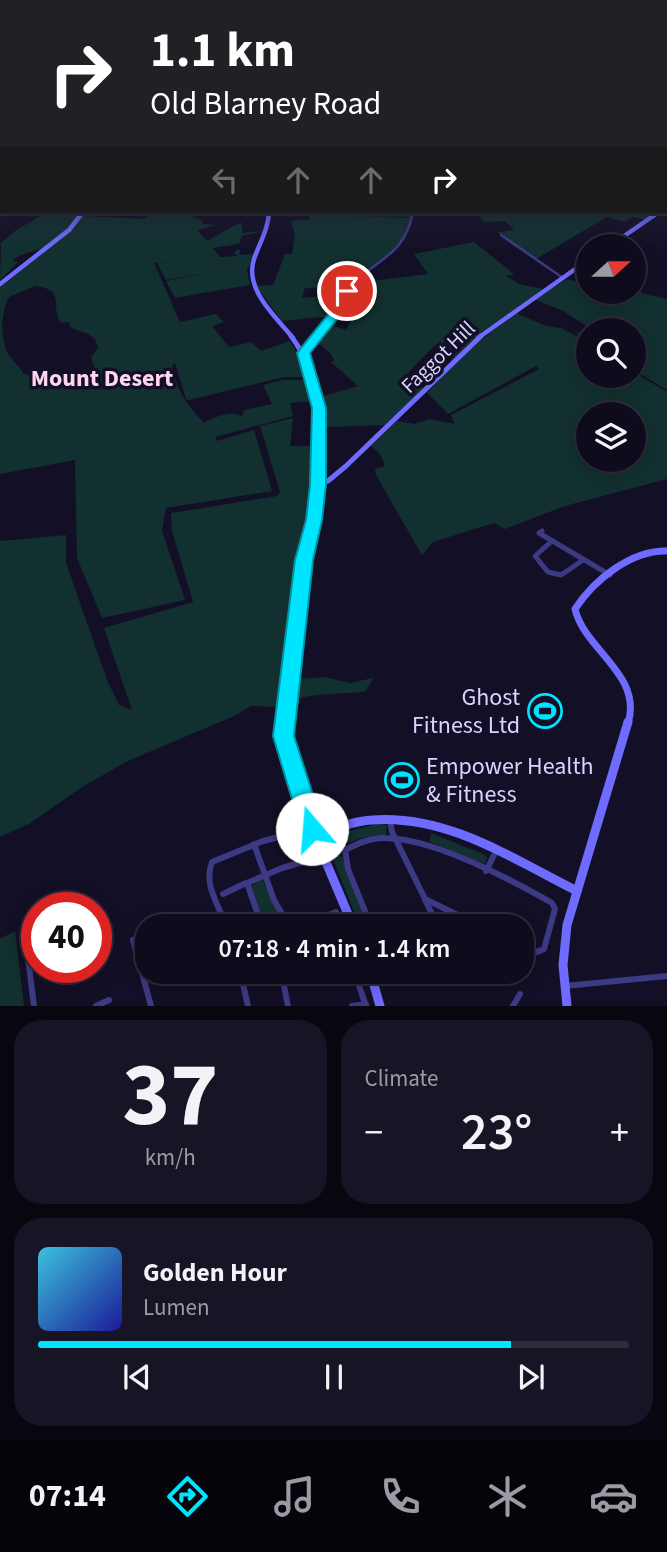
<!DOCTYPE html>
<meta charset="utf-8">
<style>
:root{--surface:#0e0b1c;--page:#171425;--text:#f1f3f6;--muted:#9b9ba3;--line:#2e2b3b;--accent:#00e5ff}
body{margin:0;font-family:"Source Sans 3",sans-serif;background:var(--page);color:var(--text);height:100vh;display:flex;flex-direction:column;font-size:26px;white-space:nowrap}
*{box-sizing:border-box;margin:0}
p{font-size:23px;color:var(--muted)}
.icon{flex:none;width:38px;height:38px;fill:none;stroke:currentColor;stroke-width:2;stroke-linecap:round;stroke-linejoin:round}
.map{position:relative;height:1006px;overflow:hidden}
.panel{display:flex;flex-direction:column;gap:14px;padding:14px;background:#08060f;flex:1}
.panel>*{flex:none}
.hud{position:absolute;left:0px;top:0px;width:668px;height:214px;box-shadow:0 4px 18px #0003,0 0 0 2px var(--line);background:#202124;color:#fff;overflow:hidden}
.needle{width:46px;rotate:69deg}
.controls{position:absolute;left:576px;top:234px;display:grid;gap:14px}
.controls a{display:grid;place-items:center;width:70px;height:70px;border-radius:50%;background:var(--surface);box-shadow:0 4px 18px #0003,0 0 0 2px var(--line);font-size:35px}
.speed{position:absolute;left:21px;top:892px;display:flex;gap:14px;font-size:35px;font-weight:700;text-align:center}
.speed>*{display:grid;place-content:center;width:91px;height:91px;border-radius:50%;background:var(--surface);box-shadow:0 4px 18px #0003,0 0 0 2px var(--line);line-height:1}
.speed .limit{border:10px solid #d22;background:#fff;color:#111}
.pin{position:absolute;display:grid;place-items:center;width:60px;height:60px;color:#fff;margin:-30px;border:4px solid #fff;border-radius:50%;box-shadow:0 2px 7px #0007}
.me{position:absolute;width:77px;margin:-38px;rotate:342deg;stroke-linejoin:round;filter:drop-shadow(0 0 5px #0008)}
.turn{display:flex;align-items:center;gap:24px;height:147px;padding:0 35px;font-size:32px}
.turn .icon{width:91px;height:91px;stroke-width:2.5}
.turn b{display:block;font-size:49px;line-height:60px}
.lanes{display:flex;align-items:center;height:66px;padding:0 35px;background:#0003;justify-content:center;gap:35px;direction:ltr}
.lanes .off{opacity:.35}
.big{font-size:52px;font-weight:600;line-height:1.1}
.panel .card{flex:1;display:flex;flex-direction:column;justify-content:center;gap:10px;min-width:0;padding:0 24px;border-radius:28px;background:var(--page)}
.panel .dial{align-items:center;gap:0}
.dial b{font-size:91px;line-height:1}
.song{display:flex;align-items:center;gap:21px}
.cover{width:84px;height:84px;border-radius:10px;background:linear-gradient(135deg,hsl(190 70% 55%),hsl(240 70% 35%))}
.played{height:7px;border-radius:4px;background:linear-gradient(90deg,var(--accent) 80%,var(--line) 80%)}
.keys{display:flex;justify-content:space-around;direction:ltr}
.heat{display:flex;justify-content:space-between;align-items:center;font-size:38px;direction:ltr}
.panel .tiles{flex:1;display:grid;gap:14px;grid-template-columns:1fr 1fr}
.card:last-child{grid-column:span 2}
.trip{position:absolute;left:135px;top:914px;width:399px;height:70px;border-radius:28px;background:var(--surface);box-shadow:0 4px 18px #0003,0 0 0 2px var(--line);font-weight:600;line-height:70px;text-align:center}
.tab-bar{display:flex;height:112px;justify-content:space-around;align-items:center;background:#06040b;color:var(--muted)}
.tab-bar .icon{width:49px;height:49px}
.tab-bar .selected{color:var(--accent)}
.tab-bar b{font-size:32px;color:var(--text)}
.map>svg:first-child{display:block}
.green{fill:#12302f;fill-rule:evenodd}
.lines{fill:none;stroke-linecap:round;stroke-linejoin:round}
.street-far3{stroke:#3d3a85;stroke-width:2.5}
.street-far2{stroke:#3d3a85;stroke-width:3.5}
.street-far1{stroke:#3d3a85;stroke-width:5}
.street{stroke:#3d3a85;stroke-width:6}
.secondary-far3{stroke:#6f6bff;stroke-width:4.5}
.secondary-far2{stroke:#6f6bff;stroke-width:5}
.secondary-far1{stroke:#6f6bff;stroke-width:7}
.secondary{stroke:#6f6bff;stroke-width:9}
.route{fill:#00e5ff;stroke:#0095a6;stroke-width:2}
.labels{text-anchor:middle;stroke-width:7;stroke-linejoin:round;paint-order:stroke}
.street-label{font-size:21px;fill:#d9d4ff;stroke:#130f26}
.quarter-label{font-size:24px;font-weight:bold;fill:#ffd6f0;stroke:#130f26}
.near-poi-label{font-size:24px;fill:#d9d4ff;stroke:#130f26;text-anchor:end}
</style>
<div class="map">
<svg width="667" height="1006" viewBox="0 0 667 1006">
<rect width="100%" height="100%" fill="#130f26"/>
<g class="green">
<path d="M47 212H81C71 225 58 240 43 248 32 253 22 252 12 261L18 262 0 280 1 243 15 231Z"/>
<path d="M146 212H192L195 218 202 220 203 224 217 225 197 230 207 241 241 222 243 233 264 231 242 236 239 244 213 248 220 257 238 256 234 254 236 250H241L239 255 254 254 247 270 250 285 175 298 166 281 207 273 166 280 157 263 173 261 154 263 180 322 216 314 224 322 212 326 229 347 251 342 261 351 289 341 297 352 308 377H284L189 400 186 399 175 363 172 365C178 393 185 402 204 423 214 416 231 411 242 416L244 410 272 404 263 385 282 380H308L315 401 290 403 293 416 215 437 217 441 254 430 272 491 166 508 162 531 185 600 102 618 77 558 75 460 0 474V287L71 230 83 216 144 219 148 216ZM35 286C67 290 49 304 61 323L69 322 70 327C82 334 95 331 98 348L91 357 94 367 89 376 67 379 24 374C20 367 11 359 7 352 0 335 1 313 9 297Z"/>
<path d="M313 212H412V217L349 216 411 218 409 226H403L408 228C395 257 365 269 345 292L324 295V289L305 288 302 298 344 294 332 316 282 321 256 286 273 285 285 254H292L295 236 291 221 310 219 308 215H314Z"/>
<polygon points="474,212 648,212 653,214 646,220 633,217 625,222 607,217 536,259 497,232 514,230 505,221 485,222"/>
<polygon points="474,242 514,274 506,276 519,284 544,289 479,334 453,360 435,345 408,373 424,389 385,425 326,427 326,411 320,397 358,386 331,362 334,361 331,354 321,345 315,345 331,325 346,330 363,299 379,297 363,282 428,274 414,254"/>
<polygon points="567,279 588,284 588,292 634,291 667,299 667,390 634,370 634,331 588,331 588,340 576,334 588,327 563,311 534,299"/>
<path d="M516 313 546 326 561 328 588 342V376H634V372L667 392V479L565 506 505 529 494 523 433 542 422 555 376 475 375 469 385 466 380 454 371 446 397 421 415 424 429 419 455 424 451 415 539 369 536 366 448 414 427 393 465 352ZM588 415H634V460H588Z"/>
<polygon points="293,418 290,446 316,446 311,520 300,560 280,707 251,706 234,716 128,761 82,787 29,824 0,837 0,541 66,535 66,563 107,680 119,705 132,710 104,628 193,602 172,531 171,513 277,496 280,492 260,426"/>
<path d="M325 677 350 683 373 678 366 691C343 695 321 692 297 699L301 679Z"/>
<polygon points="377,824 387,825 386,835 362,838 342,845 336,834"/>
<polygon points="431,833 483,854 487,857 485,864 430,842"/>
<polygon points="335,838 368,926 360,926 331,855"/>
<polygon points="262,879 283,922 282,926 266,926 250,887"/>
<polygon points="15,931 24,1006 0,1006 0,939"/>
</g>
<g class="lines">
<g class="street-far3">
<polyline points="501,235 563,278"/>
<path d="M317 338C329 322 337 302 351 287 375 258 404 258 413 212"/>
</g>
<polyline class="street-far2" points="304,353 318,336"/>
<g class="street-far1">
<polyline points="542,531 539,533 610,575"/>
<polyline points="552,541 535,556 548,572 561,575 583,560"/>
</g>
<g class="street">
<polyline points="390,820 392,832 425,899 480,926"/>
<polyline points="254,844 274,900 289,926"/>
<polyline points="486,871 496,851"/>
<polyline points="223,894 246,883"/>
<polyline points="425,900 438,926"/>
<polyline points="321,918 325,926"/>
<path d="M226 926C219 905 203 885 212 862L263 841 311 829"/>
<polyline points="262,926 247,883 282,868 313,859"/>
<polyline points="301,926 336,912"/>
<path d="M371 926 348 869 345 850C357 844 367 839 381 838 429 836 510 879 552 903L555 909 544 949 537 952 522 946"/>
<polyline points="25,934 34,1006"/>
<polyline points="133,940 151,1006"/>
<polyline points="27,952 37,947"/>
<polyline points="240,971 248,1006"/>
<polyline points="281,971 288,1006"/>
<polyline points="354,971 366,1006"/>
<polyline points="244,981 276,971"/>
<polyline points="565,986 667,976"/>
<polyline points="96,1006 109,1000"/>
<polyline points="352,1006 366,1004"/>
<polyline points="513,1006 520,994"/>
</g>
<g class="secondary-far3">
<path d="M269 212C268 230 260 242 254 259 244 289 275 316 293 338"/>
<polyline points="608,247 659,212"/>
<polyline points="0,284 69,230 83,212"/>
<polyline points="478,338 588,260"/>
</g>
<g class="secondary-far2">
<path d="M291 336C326 382 322 451 316 506"/>
<polyline points="318,485 328,481 346,466 481,336"/>
</g>
<g class="secondary-far1">
<polyline points="285,724 304,560 316,504"/>
<path d="M628 724C643 674 585 651 575 609 594 580 631 550 667 551"/>
</g>
<g class="secondary">
<polyline points="286,722 284,736 312,829 353,926"/>
<path d="M315 835C333 829 353 821 372 820 447 814 513 859 577 891"/>
<polyline points="370,971 380,1006"/>
<polyline points="567,1006 563,965 567,925 628,722"/>
</g>
</g>
<linearGradient id="sky" x2="0" y2="1"><stop stop-color="#0a0815"/><stop offset="0.44" stop-color="#333752"/><stop offset="1" stop-color="#333752" stop-opacity="0"/></linearGradient>
<rect width="667" height="250" fill="url(#sky)"/>
<polygon class="route" points="343,289 353,291 342,313 310,353 326,408 326,485 322,520 313,560 294,736 324,829 320,836 312,839 304,836 301,829 273,736 295,560 306,520 310,485 312,408 297,353 331,311"/>
<defs>
<g id="stadium-ring" transform="scale(1.75)"><circle r="9.5" fill="#130f26" stroke="#00e5ff" stroke-width="1.5"/><path d="M0-5a6.5 5 0 1 0 0 10a6.5 5 0 1 0 0-10ZM-3.5-1.8h7v3.6h-7Z" fill="#00e5ff"/></g>
</defs>
<g fill-rule="evenodd">
<use href="#stadium-ring" x="545" y="711"/>
<use href="#stadium-ring" x="402" y="780"/>
</g>
<g class="labels">
<g class="street-label">
<text transform="translate(438 357) rotate(-44)" y="7">Faggot Hill</text>
</g>
<g class="quarter-label">
<text x="102" y="386">Mount Desert</text>
</g>
<g class="near-poi-label">
<text x="520" y="705">Ghost<tspan x="520" dy="28">Fitness Ltd</tspan></text>
<text x="426" y="774" text-anchor="start">Empower Health<tspan x="426" dy="28">&amp; Fitness</tspan></text>
</g>
</g>
</svg>
<div class="controls">
<a><svg class="needle" viewBox="-14 -14 28 28"><path d="M0-13l5 13h-10z" fill="#e53935"/><path d="M0 13l5-13h-10z" fill="#9b9ba3"/></svg></a>
<a><svg class="icon" aria-label="search" viewBox="0 0 24 24"><circle cx="10" cy="10" r="6"/><path d="M15 15l6 6"/></svg></a>
<a><svg class="icon" aria-label="layers" viewBox="0 0 24 24"><path d="M12 4l9 5-9 5-9-5zM3 14l9 5 9-5"/></svg></a>
</div>
<div class="speed"><div class="limit">40</div></div>
<div class="pin" style="left:347px;top:291px;background:#d93025"><svg class="icon" aria-label="arrive" viewBox="0 0 24 24"><path d="M6 21V4h12l-3 4 3 4H6"/></svg></div>
<svg class="me" style="left:312px;top:829px" viewBox="-20 -20 40 40"><circle r="19" fill="#fff"/><path d="M0-13L10 11 0 6-10 11z" fill="#00e5ff"/></svg>
<div class="trip">07:18 · 4 min · 1.4 km</div>
<div class="hud">
<div class="turn"><svg class="icon" aria-label="right" viewBox="0 0 24 24"><path d="M7 20v-9h11M14 6l5 5-5 5"/></svg><div><b>1.1 km</b>Old Blarney Road</div></div>
<div class="lanes"><svg class="icon off" aria-label="left" viewBox="0 0 24 24"><path d="M17 20v-9H6M10 6l-5 5 5 5"/></svg><svg class="icon off" aria-label="ahead" viewBox="0 0 24 24"><path d="M12 20V5M6 11l6-6 6 6"/></svg><svg class="icon off" aria-label="ahead" viewBox="0 0 24 24"><path d="M12 20V5M6 11l6-6 6 6"/></svg><svg class="icon" aria-label="right" viewBox="0 0 24 24"><path d="M7 20v-9h11M14 6l5 5-5 5"/></svg></div>
</div>
</div>
<section class="panel">
<div class="tiles">
<div class="card dial"><b>37</b><p>km/h</p></div>
<div class="card"><p>Climate</p>
<div class="heat"><a>−</a><b class="big">23°</b><a>+</a></div>
</div>
<div class="card">
<div class="song"><i class="cover"></i><div><b>Golden Hour</b><p>Lumen</p></div></div>
<div class="played"></div>
<div class="keys"><svg class="icon" aria-label="previous" viewBox="0 0 24 24"><path d="M18 5L8 12l10 7zM5 5v14"/></svg><svg class="icon" aria-label="pause" viewBox="0 0 24 24"><path d="M8 5v14M16 5v14"/></svg><svg class="icon" aria-label="next" viewBox="0 0 24 24"><path d="M6 5l10 7-10 7zM19 5v14"/></svg></div>
</div>
</div>
</section>
<nav class="tab-bar">
<b>07:14</b>
<svg class="icon selected" aria-label="directions" viewBox="0 0 24 24"><path d="M12 3l9 9-9 9-9-9zM9 14v-3h6M13 9l2 2-2 2"/></svg>
<svg class="icon" aria-label="music" viewBox="0 0 24 24"><path d="M9 18V5l10-2v13"/><circle cx="6" cy="18" r="3"/><circle cx="16" cy="16" r="3"/></svg>
<svg class="icon" aria-label="phone" viewBox="0 0 24 24"><path d="M5 4h4l2 5-3 2q2 4 5 5l2-3 5 2v4C11 20 4 13 5 4z"/></svg>
<svg class="icon" aria-label="climate" viewBox="0 0 24 24"><path d="M12 3v18M4 7l16 10M4 17L20 7"/></svg>
<svg class="icon" aria-label="car" viewBox="0 0 24 24"><path d="M5 17H2v-5l4-1 3-4h7l3 4 3 1v5h-3M9 17h6M6 11h13"/><circle cx="7" cy="17" r="2"/><circle cx="17" cy="17" r="2"/></svg>
</nav>
